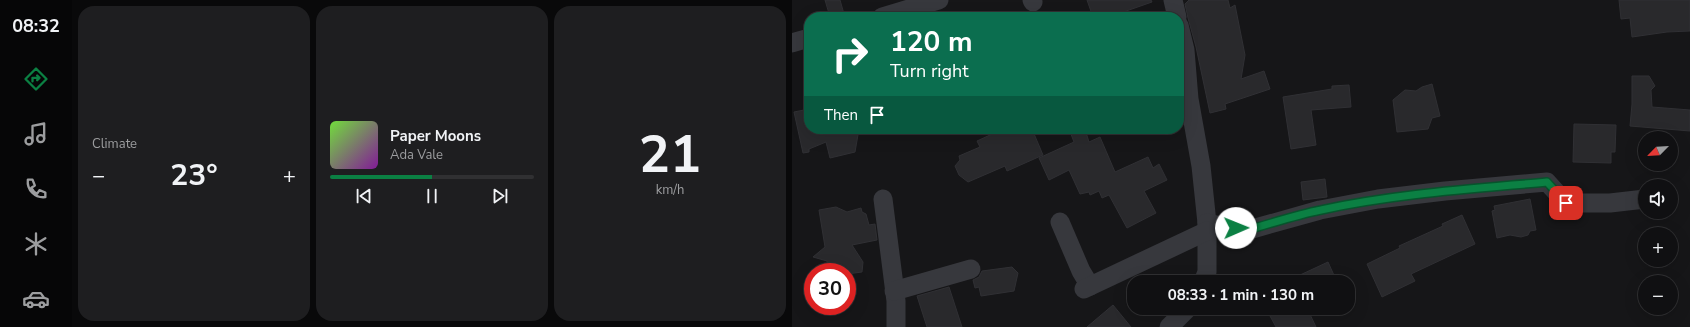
<!DOCTYPE html>
<meta charset="utf-8">
<style>
:root{--surface:#101012;--page:#1e1e20;--text:#f1f3f6;--muted:#9c9d9f;--line:#303032;--accent:#0b8043}
body{margin:0;font-family:"Nunito Sans",sans-serif;background:var(--page);color:var(--text);height:100vh;display:flex;flex-direction:column;font-size:15px;white-space:nowrap}
*{box-sizing:border-box;margin:0}
p{font-size:13px;color:var(--muted)}
.icon{flex:none;width:22px;height:22px;fill:none;stroke:currentColor;stroke-width:2;stroke-linecap:round;stroke-linejoin:round}
.map{position:relative;flex:1;overflow:hidden}
.details{display:flex;flex-direction:column;gap:6px;padding:6px;background:#09090a;width:720px}
.details>*{flex:none}
.top-card{position:absolute;left:12px;top:12px;width:380px;height:122px;border-radius:16px;box-shadow:0 4px 16px #0002,0 0 0 1px var(--line);background:#0b6e4f;color:#fff;overflow:hidden}
.needle{width:26px;rotate:246deg}
.fabs{position:absolute;left:846px;top:131px;display:grid;gap:8px}
.fabs a{display:grid;place-items:center;width:40px;height:40px;border-radius:50%;background:var(--surface);box-shadow:0 4px 16px #0002,0 0 0 1px var(--line);font-size:20px}
.speed{position:absolute;left:12px;top:263px;display:flex;gap:8px;font-size:20px;font-weight:700;text-align:center}
.speed>*{display:grid;place-content:center;width:52px;height:52px;border-radius:50%;background:var(--surface);box-shadow:0 4px 16px #0002,0 0 0 1px var(--line);line-height:1}
.speed .limit{border:6px solid #d22;background:#fff;color:#111}
.pin{position:absolute;display:grid;place-items:center;width:34px;height:34px;color:#fff;margin:-17px;border-radius:8px;box-shadow:0 2px 6px #0006}
.me{position:absolute;width:44px;margin:-22px;rotate:89deg;stroke-linejoin:round;filter:drop-shadow(0 0 3px #0008)}
.turn{display:flex;align-items:center;gap:14px;height:84px;padding:0 20px;font-size:18px}
.turn .icon{width:52px;height:52px;stroke-width:2.5}
.turn b{display:block;font-size:28px;line-height:34px}
.then{display:flex;align-items:center;height:38px;padding:0 20px;background:#0003;gap:8px;font-size:15px}
.big{font-size:30px;font-weight:700;line-height:1.1}
.details .card{flex:1;display:flex;flex-direction:column;justify-content:center;gap:6px;min-width:0;padding:0 14px;border-radius:16px;background:var(--page)}
.details .dial{align-items:center;gap:0}
.dial b{font-size:52px;line-height:1}
.song{display:flex;align-items:center;gap:12px}
.cover{width:48px;height:48px;border-radius:6px;background:linear-gradient(135deg,hsl(100 70% 55%),hsl(290 70% 35%))}
.played{height:4px;border-radius:2px;background:linear-gradient(90deg,var(--accent) 50%,var(--line) 50%)}
.keys{display:flex;justify-content:space-around;direction:ltr}
.heat{display:flex;justify-content:space-between;align-items:center;font-size:22px;direction:ltr}
.details .tiles{flex:1;display:grid;gap:6px;grid-template-columns:repeat(3,1fr)}
.trip{position:absolute;left:335px;top:275px;width:228px;height:40px;border-radius:16px;background:var(--surface);box-shadow:0 4px 16px #0002,0 0 0 1px var(--line);font-weight:700;line-height:40px;text-align:center}
main{display:flex;flex:1;min-height:0}
.tabs{display:flex;flex-direction:column;width:72px;justify-content:space-around;align-items:center;background:#060607;color:var(--muted)}
.tabs .icon{width:28px;height:28px}
.tabs .selected{color:var(--accent)}
.tabs b{font-size:18px;color:var(--text)}
.map>svg:first-child{display:block}
.building{fill:#29292c;stroke:#303034}
.lines{fill:none;stroke-linecap:round;stroke-linejoin:round}
.minor{stroke:#37383d;stroke-width:19}
.route-casing{stroke:#07532c;stroke-width:10}
.route{stroke:#0b8043;stroke-width:7}
</style>
<main>
<nav class="tabs">
<b>08:32</b>
<svg class="icon selected" aria-label="directions" viewBox="0 0 24 24"><path d="M12 3l9 9-9 9-9-9zM9 14v-3h6M13 9l2 2-2 2"/></svg>
<svg class="icon" aria-label="music" viewBox="0 0 24 24"><path d="M9 18V5l10-2v13"/><circle cx="6" cy="18" r="3"/><circle cx="16" cy="16" r="3"/></svg>
<svg class="icon" aria-label="phone" viewBox="0 0 24 24"><path d="M5 4h4l2 5-3 2q2 4 5 5l2-3 5 2v4C11 20 4 13 5 4z"/></svg>
<svg class="icon" aria-label="climate" viewBox="0 0 24 24"><path d="M12 3v18M4 7l16 10M4 17L20 7"/></svg>
<svg class="icon" aria-label="car" viewBox="0 0 24 24"><path d="M5 17H2v-5l4-1 3-4h7l3 4 3 1v5h-3M9 17h6M6 11h13"/><circle cx="7" cy="17" r="2"/><circle cx="17" cy="17" r="2"/></svg>
</nav>
<section class="details">
<div class="tiles">
<div class="card"><p>Climate</p>
<div class="heat"><a>−</a><b class="big">23°</b><a>+</a></div>
</div>
<div class="card">
<div class="song"><i class="cover"></i><div><b>Paper Moons</b><p>Ada Vale</p></div></div>
<div class="played"></div>
<div class="keys"><svg class="icon" aria-label="previous" viewBox="0 0 24 24"><path d="M18 5L8 12l10 7zM5 5v14"/></svg><svg class="icon" aria-label="pause" viewBox="0 0 24 24"><path d="M8 5v14M16 5v14"/></svg><svg class="icon" aria-label="next" viewBox="0 0 24 24"><path d="M6 5l10 7-10 7zM19 5v14"/></svg></div>
</div>
<div class="card dial"><b>21</b><p>km/h</p></div>
</div>
</section>
<div class="map">
<svg width="898" height="327" viewBox="0 0 898 327">
<rect width="100%" height="100%" fill="#161618"/>
<g class="building">
<polygon points="33,0 48,0 52,14 38,17"/>
<polygon points="295,0 359,0 360,2 317,17 301,17"/>
<polygon points="397,0 436,0 438,8 443,5 453,55 449,79 472,71 478,89 433,104 434,109 418,113 404,47 396,18 393,4"/>
<polygon points="827,0 898,0 898,31 875,32 840,37 838,18 829,19"/>
<polygon points="840,76 857,76 863,86 859,90 860,107 898,110 898,131 838,126 840,104"/>
<polygon points="640,84 648,116 640,118 636,129 605,132 601,100 613,90 624,91 630,87"/>
<polygon points="557,85 559,107 519,110 524,145 499,149 491,97 540,89 540,86"/>
<polygon points="17,109 17,129 67,129 63,152 38,158 34,142 17,149 17,152 11,153 2,112"/>
<polygon points="782,124 824,125 823,152 819,152 819,163 781,162"/>
<polygon points="211,129 240,129 251,155 215,171 213,166 176,182 167,175 163,166 168,160 167,156 188,147 185,141"/>
<polygon points="277,129 293,129 297,142 308,137 323,172 356,157 361,168 367,164 375,180 352,191 364,213 335,228 317,195 310,198 307,191 298,195 297,192 288,194 277,170 257,180 247,158 282,142"/>
<polygon points="533,179 535,197 511,200 509,182"/>
<polygon points="738,199 744,230 738,231 736,235 729,237 718,235 705,238 700,211 703,210 702,206"/>
<polygon points="44,207 55,212 69,208 70,212 74,214 77,225 83,224 85,240 60,245 71,262 70,272 55,274 55,272 37,272 35,261 21,257 33,247 27,210"/>
<polygon points="670,215 683,244 619,274 623,281 590,297 575,264 608,248 607,246 651,226 650,224"/>
<polygon points="536,262 545,282 493,282"/>
<polygon points="220,267 226,273 222,291 189,296 187,287 183,288 181,280 187,277 190,271"/>
<polygon points="157,287 170,327 135,327 125,296"/>
<polygon points="321,305 339,327 295,327"/>
<polygon points="496,308 515,308 524,327 484,327 478,316"/>
</g>
<g class="lines">
<g class="minor">
<polyline points="240,0 241,2"/>
<polyline points="381,0 385,17"/>
<polyline points="90,17 147,0"/>
<polyline points="387,25 393,50 397,99 409,166 415,223 415,272 411,282"/>
<polyline points="0,43 17,38"/>
<polyline points="91,199 104,301 104,327"/>
<polyline points="268,222 289,271 298,286"/>
<polyline points="415,223 453,231 528,210 586,199 653,191 755,182 774,203 818,203 853,199"/>
<polyline points="292,289 415,231"/>
<polyline points="102,291 179,269"/>
<polyline points="377,327 396,308"/>
</g>
</g>
<g class="lines">
<g class="route-casing">
<path id="route" d="M444 228 452 231C478 224 503 215 529 210 603 194 679 189 755 182L774 203"/>
</g>
<use href="#route" class="route"/>
</g>
</svg>
<div class="fabs">
<a><svg class="needle" viewBox="-14 -14 28 28"><path d="M0-13l5 13h-10z" fill="#e53935"/><path d="M0 13l5-13h-10z" fill="#9c9d9f"/></svg></a>
<a><svg class="icon" aria-label="sound" viewBox="0 0 24 24"><path d="M4 9h4l5-4v14l-5-4H4zM17 9q2 3 0 6"/></svg></a>
<a>+</a>
<a>−</a>
</div>
<div class="speed"><div class="limit">30</div></div>
<div class="pin" style="left:774px;top:203px;background:#d93025"><svg class="icon" aria-label="arrive" viewBox="0 0 24 24"><path d="M6 21V4h12l-3 4 3 4H6"/></svg></div>
<svg class="me" style="left:444px;top:228px" viewBox="-20 -20 40 40"><circle r="19" fill="#fff"/><path d="M0-13L10 11 0 6-10 11z" fill="#0b8043"/></svg>
<div class="trip">08:33 · 1 min · 130 m</div>
<div class="top-card">
<div class="turn"><svg class="icon" aria-label="right" viewBox="0 0 24 24"><path d="M7 20v-9h11M14 6l5 5-5 5"/></svg><div><b>120 m</b>Turn right</div></div>
<div class="then">Then<svg class="icon" aria-label="arrive" viewBox="0 0 24 24"><path d="M6 21V4h12l-3 4 3 4H6"/></svg></div>
</div>
</div>
</main>
